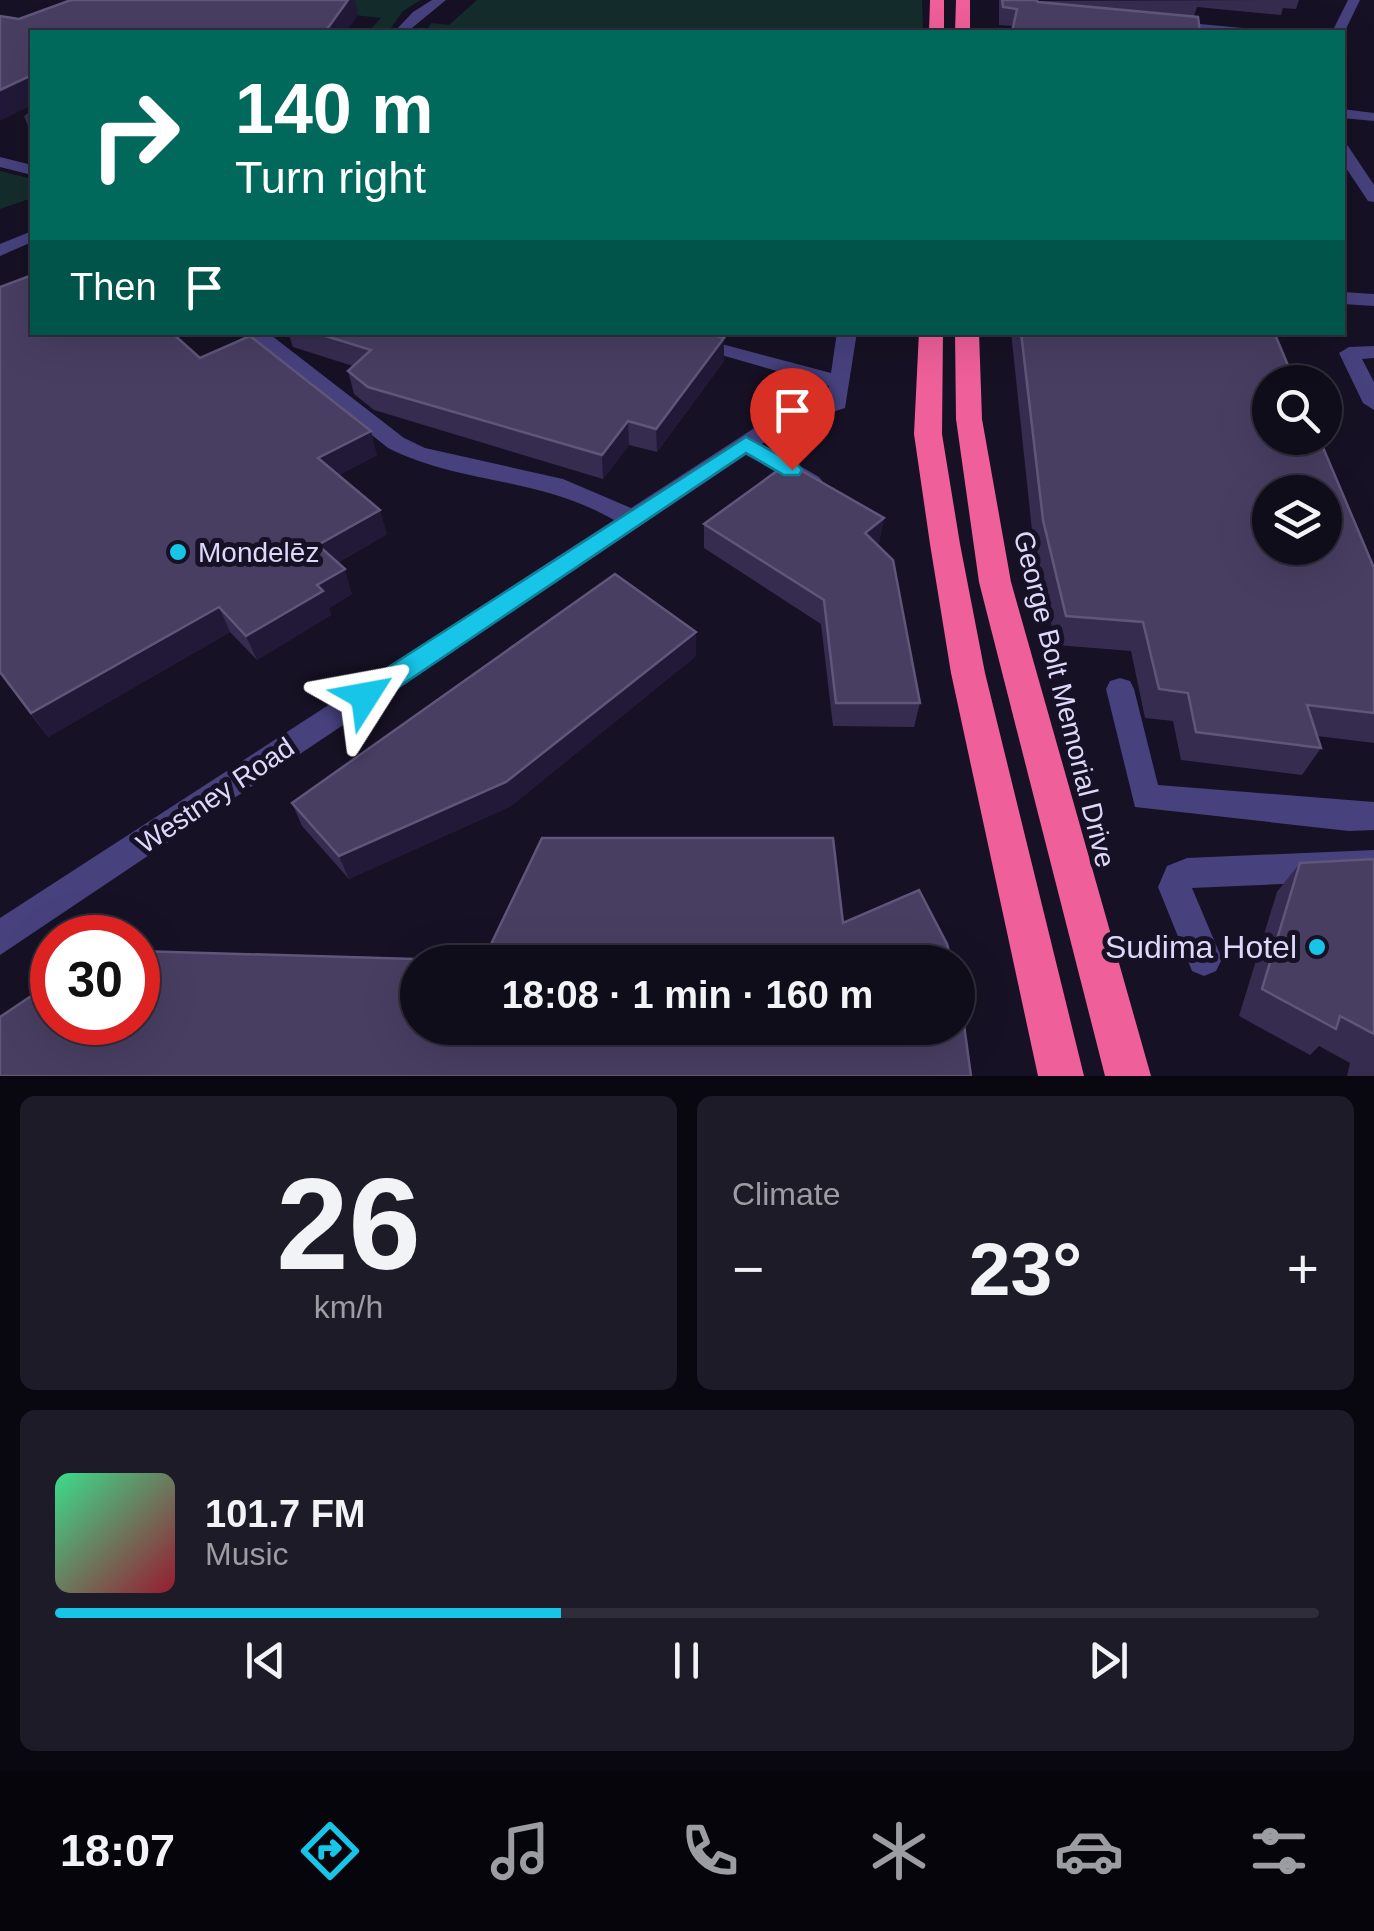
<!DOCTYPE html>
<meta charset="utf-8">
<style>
:root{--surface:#100d1b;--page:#1e1b28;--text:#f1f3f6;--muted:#9c9ca3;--line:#302d3a;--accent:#17c5e8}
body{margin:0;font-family:Helvetica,sans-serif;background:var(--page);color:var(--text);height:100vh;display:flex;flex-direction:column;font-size:38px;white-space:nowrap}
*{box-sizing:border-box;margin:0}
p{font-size:32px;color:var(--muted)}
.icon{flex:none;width:55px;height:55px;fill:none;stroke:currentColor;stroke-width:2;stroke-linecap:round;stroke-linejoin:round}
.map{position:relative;height:1076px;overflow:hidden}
.side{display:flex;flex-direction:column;gap:20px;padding:20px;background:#09070f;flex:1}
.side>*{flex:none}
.guide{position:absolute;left:30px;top:30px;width:1315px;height:305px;border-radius:0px;box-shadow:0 10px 40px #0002,0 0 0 2px var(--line);background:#00695c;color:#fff;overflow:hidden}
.fabs{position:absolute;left:1252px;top:365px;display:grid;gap:20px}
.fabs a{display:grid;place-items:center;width:90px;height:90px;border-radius:50%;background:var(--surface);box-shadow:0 10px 40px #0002,0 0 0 2px var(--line);font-size:50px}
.speed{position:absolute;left:30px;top:915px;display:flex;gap:20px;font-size:50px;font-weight:700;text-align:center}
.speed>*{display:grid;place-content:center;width:130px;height:130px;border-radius:50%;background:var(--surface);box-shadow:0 10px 40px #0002,0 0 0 2px var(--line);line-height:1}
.speed .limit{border:15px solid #d22;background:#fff;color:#111}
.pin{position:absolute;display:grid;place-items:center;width:85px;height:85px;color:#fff;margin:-102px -42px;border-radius:50% 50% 50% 0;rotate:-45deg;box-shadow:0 0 10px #0007}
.pin .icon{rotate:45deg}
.me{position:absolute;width:110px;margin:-55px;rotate:56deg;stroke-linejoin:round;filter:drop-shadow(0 0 8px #0008)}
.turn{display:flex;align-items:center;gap:35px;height:210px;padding:0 40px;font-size:45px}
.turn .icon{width:130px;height:130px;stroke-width:2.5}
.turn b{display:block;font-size:70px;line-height:85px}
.then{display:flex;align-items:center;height:95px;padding:0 40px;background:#0003;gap:20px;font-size:38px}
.big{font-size:75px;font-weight:700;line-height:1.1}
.side .card{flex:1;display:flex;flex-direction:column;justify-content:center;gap:15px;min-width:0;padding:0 35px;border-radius:15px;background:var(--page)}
.side .dial{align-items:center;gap:0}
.dial b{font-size:130px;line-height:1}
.song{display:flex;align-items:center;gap:30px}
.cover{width:120px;height:120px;border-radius:15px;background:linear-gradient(135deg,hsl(150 70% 55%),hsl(350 70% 35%))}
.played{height:10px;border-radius:5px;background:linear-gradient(90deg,var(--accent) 40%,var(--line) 40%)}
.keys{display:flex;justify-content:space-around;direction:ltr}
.heat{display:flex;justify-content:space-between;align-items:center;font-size:55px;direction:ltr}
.side .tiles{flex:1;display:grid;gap:20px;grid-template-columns:1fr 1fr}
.card:last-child{grid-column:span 2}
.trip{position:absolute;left:400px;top:945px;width:575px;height:100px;border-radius:50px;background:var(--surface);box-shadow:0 10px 40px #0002,0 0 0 2px var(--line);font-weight:700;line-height:100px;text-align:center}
.tabs{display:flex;height:160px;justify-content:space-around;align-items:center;background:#06050b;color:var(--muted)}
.tabs .icon{width:70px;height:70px}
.tabs .on{color:var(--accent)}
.tabs b{font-size:45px;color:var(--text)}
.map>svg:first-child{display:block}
.green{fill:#152c2d}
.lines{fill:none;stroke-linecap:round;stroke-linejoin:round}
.minor{fill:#47417e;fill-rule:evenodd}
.highway{fill:#ef5f9a;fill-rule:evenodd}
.wall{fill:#362c50}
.shaded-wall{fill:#211937}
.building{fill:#483e62;stroke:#5f567a;stroke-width:2.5;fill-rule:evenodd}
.route{fill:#17c5e8;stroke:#0f8097;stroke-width:2.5}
.poi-dot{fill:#17c5e8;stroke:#161124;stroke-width:4}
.labels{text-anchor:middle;stroke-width:10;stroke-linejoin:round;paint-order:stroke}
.poi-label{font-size:28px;fill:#ded8fb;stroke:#161124;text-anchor:start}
.street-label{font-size:28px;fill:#ded8fb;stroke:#161124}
.near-poi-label{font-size:32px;fill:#ded8fb;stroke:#161124;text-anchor:end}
</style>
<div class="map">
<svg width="1374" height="1076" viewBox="0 0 1374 1076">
<rect width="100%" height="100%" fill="#161124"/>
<g class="green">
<polygon points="221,0 421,0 403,11 388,32 368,32 381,18"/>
<polygon points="477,0 922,0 923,32 426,32 431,23 449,25"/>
<polygon points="0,171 32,179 32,198 0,209"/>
</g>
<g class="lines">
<g class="minor">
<polygon points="432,0 446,0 407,32 394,32 413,12"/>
<polygon points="1348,0 1360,0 1343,35 1332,32"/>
<polygon points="1168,21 1243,28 1249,32 1164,28 1164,22"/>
<polygon points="1342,109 1374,113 1374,121 1342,118"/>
<polygon points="1342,144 1348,146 1374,185 1374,202 1368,201 1342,162"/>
<polygon points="0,157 32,165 32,175 0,167"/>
<polygon points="32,231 32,242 0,256 0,244"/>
<polygon points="1342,292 1374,294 1374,306 1342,304"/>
<path d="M244 332H267L404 438 425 448 563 479 631 508 773 416 827 399 829 386 641 332H676L831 373 837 332H857L845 408 789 426 762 444 819 477 823 482 819 487H803L746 455 0 955V918L614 520C540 477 459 484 388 448Z"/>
<polygon points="1374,346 1374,358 1362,359 1374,382 1374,410 1363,403 1339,353 1349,347"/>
<polygon points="1120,678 1130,681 1134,689 1158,785 1374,802 1374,830 1349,831 1135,807 1106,689 1110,681"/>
<polygon points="1374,850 1374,880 1192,888 1222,959 1216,971 1204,976 1192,971 1158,887 1167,866 1187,858"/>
</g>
<g class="highway">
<polygon points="930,0 944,0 944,32 929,32"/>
<polygon points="956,0 970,0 970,32 955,32"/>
<polygon points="919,332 943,332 942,434 960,544 985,673 1084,1076 1038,1076 951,673 930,544 914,434"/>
<polygon points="955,332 979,332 982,419 1011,582 1151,1076 1105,1076 979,582 956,419"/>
</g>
</g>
<g class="wall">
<polygon points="999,0 1037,1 1299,0 1296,9 1283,8 1281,15 1197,7 1194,16 1013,26 999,25"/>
<polygon points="32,110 32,136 24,116"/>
<polygon points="0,287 200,358 377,455 339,475 387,534 337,563 352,594 329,608 331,615 257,660 230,632 48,737 0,674"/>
<polygon points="288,332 703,332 724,338 724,361 657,452 629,445 603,479 374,410 354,394 348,371 353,366 293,347"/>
<polygon points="1011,332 1274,332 1374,568 1374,743 1317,736 1321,748 1302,775 1181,760 1173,721 1145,718 1131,651 1056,645 1034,549"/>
<polygon points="884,518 879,542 877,544 920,703 914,727 833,726 821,624 704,548 704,524"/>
<polygon points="696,656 511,806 349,879 302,826 292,803"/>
<polygon points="1374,859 1374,1076 1347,1076 1350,1063 1319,1046 1310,1055 1239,1016 1277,892 1300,863"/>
</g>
<g class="shaded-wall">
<polygon points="348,0 355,0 358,15 346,32 325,32"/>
<polygon points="32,75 32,105 0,121 0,90"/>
<polygon points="724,338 724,361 657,452 656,429"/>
<polygon points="628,421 629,445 603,479 602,455"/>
<polygon points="371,431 377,455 326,482 318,458"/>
<polygon points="380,510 387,534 326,569 318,545"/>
<polygon points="884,518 879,542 862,557 865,533"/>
<polygon points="345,569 352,594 329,608 331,615 257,660 246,636 317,585"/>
<polygon points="219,607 230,632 48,737 31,713"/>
<polygon points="696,632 696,656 511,806 349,879 339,856"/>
</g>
<g class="building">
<polygon points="71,0 348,0 325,32 32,32 32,75 0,90 0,16 19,19"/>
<polygon points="1002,0 1036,0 1038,2 1198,17 1200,32 1012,32 1017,9 1003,7"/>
<polygon points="32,275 32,332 171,332 200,358 250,336 371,431 318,458 380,510 318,545 345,569 317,585 323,591 246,636 219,607 31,713 0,672 0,287"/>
<polygon points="313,332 703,332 724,338 656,429 628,421 602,455 368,387 348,371 371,350"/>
<path d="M1021 332H1274L1295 382H1270V438H1319L1374 568V713L1307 705 1321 748 1196 732 1188 693 1159 689 1143 622 1066 616 1043 520ZM1270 492H1325V548H1270Z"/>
<polygon points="788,463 884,518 865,533 893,560 920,703 836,703 824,600 704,524"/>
<polygon points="615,574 696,632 506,782 339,856 292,803"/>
<polygon points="542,838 833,838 843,923 919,890 947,944 952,962 418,962 418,1028 958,1028 958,981 971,1076 0,1076 0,1017 52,982 52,1022 138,1022 138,951 483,961"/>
<polygon points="1374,859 1374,1034 1340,1016 1336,1029 1262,989 1300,863"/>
</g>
<polygon class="route" points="746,437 799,466 802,470 799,475 784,475 746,453 375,703 365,706 356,703 352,696 356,688"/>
<g class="poi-dot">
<circle cx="178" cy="552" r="10"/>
<circle cx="1317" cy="947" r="10"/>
</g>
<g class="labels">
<g class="poi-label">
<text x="198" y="562">Mondelēz</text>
</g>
<g class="street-label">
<text transform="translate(1065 699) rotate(76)" y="10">George Bolt Memorial Drive</text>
<text transform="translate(215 795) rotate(-34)" y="10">Westney Road</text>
</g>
<g class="near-poi-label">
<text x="1297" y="958">Sudima Hotel</text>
</g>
</g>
</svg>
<div class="fabs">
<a><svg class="icon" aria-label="search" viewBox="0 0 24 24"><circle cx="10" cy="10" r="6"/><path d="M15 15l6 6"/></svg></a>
<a><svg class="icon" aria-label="layers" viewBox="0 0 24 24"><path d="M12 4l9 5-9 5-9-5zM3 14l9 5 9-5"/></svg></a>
</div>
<div class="speed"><div class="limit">30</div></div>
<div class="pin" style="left:792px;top:470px;background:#d93025"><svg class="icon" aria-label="arrive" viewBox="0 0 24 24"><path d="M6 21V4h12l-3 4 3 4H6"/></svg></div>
<svg class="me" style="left:365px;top:696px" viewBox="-20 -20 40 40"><path d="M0-17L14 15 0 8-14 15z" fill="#17c5e8" stroke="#fff" stroke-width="4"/></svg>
<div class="trip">18:08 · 1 min · 160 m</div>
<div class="guide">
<div class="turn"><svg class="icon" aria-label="right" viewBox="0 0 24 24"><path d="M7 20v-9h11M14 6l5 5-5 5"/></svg><div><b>140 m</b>Turn right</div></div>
<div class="then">Then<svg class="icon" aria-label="arrive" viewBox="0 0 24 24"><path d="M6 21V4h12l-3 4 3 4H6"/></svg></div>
</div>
</div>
<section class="side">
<div class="tiles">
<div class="card dial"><b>26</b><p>km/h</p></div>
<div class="card"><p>Climate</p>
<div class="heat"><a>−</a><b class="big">23°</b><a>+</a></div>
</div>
<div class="card">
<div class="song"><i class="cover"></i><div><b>101.7 FM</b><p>Music</p></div></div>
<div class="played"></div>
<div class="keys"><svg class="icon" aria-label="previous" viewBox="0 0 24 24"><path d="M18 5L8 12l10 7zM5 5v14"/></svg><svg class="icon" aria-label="pause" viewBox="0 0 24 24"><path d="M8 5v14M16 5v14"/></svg><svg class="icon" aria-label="next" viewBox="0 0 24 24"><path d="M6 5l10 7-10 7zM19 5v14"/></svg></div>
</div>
</div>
</section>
<nav class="tabs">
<b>18:07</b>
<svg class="icon on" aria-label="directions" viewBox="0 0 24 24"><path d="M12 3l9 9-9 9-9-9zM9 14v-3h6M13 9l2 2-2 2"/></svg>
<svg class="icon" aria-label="music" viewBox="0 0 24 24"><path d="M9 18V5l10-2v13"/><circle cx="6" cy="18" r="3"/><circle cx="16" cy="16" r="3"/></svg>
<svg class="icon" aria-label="phone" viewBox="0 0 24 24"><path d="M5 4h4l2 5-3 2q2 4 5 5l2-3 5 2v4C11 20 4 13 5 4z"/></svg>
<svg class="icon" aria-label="climate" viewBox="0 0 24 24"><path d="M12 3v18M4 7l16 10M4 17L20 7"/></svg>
<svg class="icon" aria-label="car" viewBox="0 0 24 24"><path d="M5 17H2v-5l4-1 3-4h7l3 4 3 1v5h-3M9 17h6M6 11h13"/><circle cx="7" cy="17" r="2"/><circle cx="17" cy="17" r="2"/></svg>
<svg class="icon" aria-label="filters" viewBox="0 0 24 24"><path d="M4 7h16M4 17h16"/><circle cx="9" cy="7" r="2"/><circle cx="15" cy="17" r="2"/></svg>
</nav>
